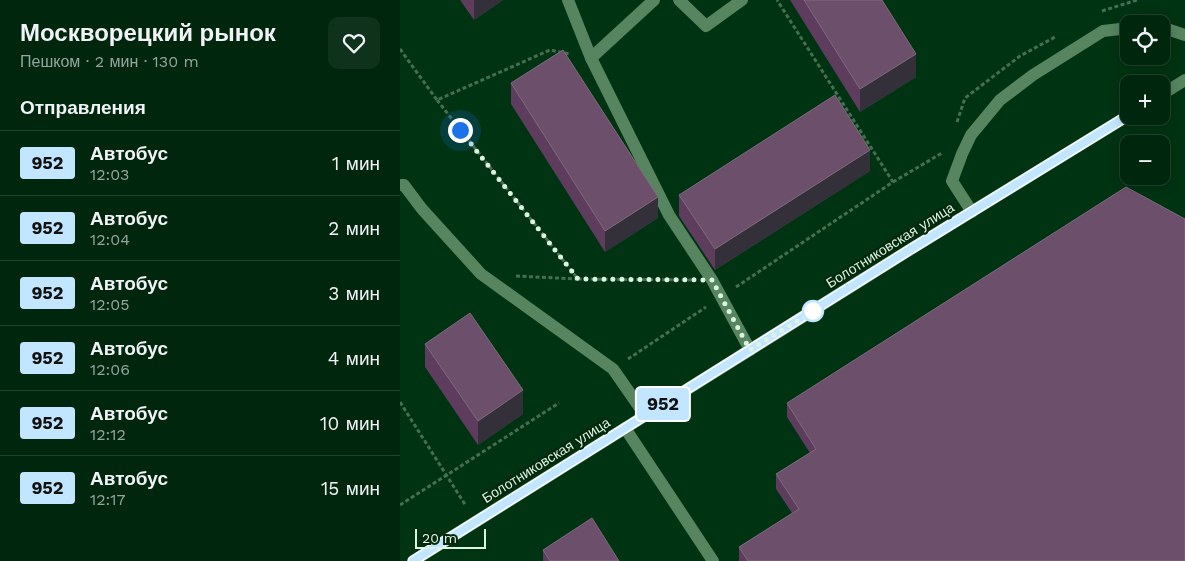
<!DOCTYPE html>
<html lang="ru">
<head>
<meta charset="utf-8">
<style>
  :root { --surface:#00260e; --page:#0e321c; --text:#f1f3f6; --muted:#95a59e; --line:#22432e }
  body { margin:0; font-family:"Work Sans",sans-serif; background:var(--page); color:var(--text); height:100vh; display:flex; flex-direction:column; font-size:19px; white-space:nowrap }
  * { box-sizing:border-box; margin:0 }
  p { font-size:16px; color:var(--muted) }
  .icon { flex:none; width:28px; height:28px; fill:none; stroke:currentColor; stroke-width:2; stroke-linecap:round; stroke-linejoin:round }
  .map { position:relative; flex:1; overflow:hidden }
  .drawer { display:flex; flex-direction:column; background:var(--surface); width:400px }
  .drawer>* { flex:none }
  .badge { padding:0 10px; border-radius:4px; font-size:18px; line-height:32px }
  .controls { position:absolute; left:720px; top:15px; display:grid; gap:10px }
  .controls a { display:grid; place-items:center; width:50px; height:50px; border-radius:10px; background:var(--surface); box-shadow:0 2px 12px #0003,0 0 0 1px var(--line); font-size:25px }
  .scale { position:absolute; left:15px; bottom:12px; width:71px; box-sizing:border-box; padding-left:5px; border:2px solid #dcf5e0; border-top:0; font-size:14px; line-height:18px; white-space:nowrap; color:#dcf5e0; -webkit-text-stroke:4px #03280e; paint-order:stroke }
  .you { position:absolute; width:25px; height:25px; margin:-12px; border:4px solid #fff; border-radius:50%; background:#1a73e8; box-shadow:0 0 0 8px #1a73e833 }
  .map>.badge { position:absolute; translate:-50% -50%; box-shadow:0 0 0 2px #fff }
  h2 { padding:0 20px; font-size:19px; line-height:45px }
  .round { display:grid; place-items:center; flex:none; width:52px; height:52px; border-radius:10px; background:var(--page) }
  .head { display:flex; align-items:center; justify-content:space-between; height:85px; padding:0 20px }
  h1 { font-size:24px; font-weight:800; line-height:38px }
  ul { padding:0; list-style:none }
  li { display:flex; align-items:center; gap:15px; height:65px; padding:0 20px; border-top:1px solid var(--line) }
  li div { flex:1 }
  li b { display:block; font-size:19px }
  li em { font-style:normal }
  li .badge { min-width:55px; font-weight:700; text-align:center }
  main { display:flex; flex:1; min-height:0 }
  .map>svg:first-child { display:block }
  .lines { fill:none; stroke-linecap:round; stroke-linejoin:round }
  .path { stroke:#446f52; stroke-width:3; stroke-dasharray:4 2.5; stroke-linecap:butt }
  .service { stroke:#56855f; stroke-width:12 }
  .tertiary { stroke:#56855f; stroke-width:12 }
  .wall { fill:#5e3c5d }
  .shaded-wall { fill:#333039 }
  .building { fill:#6c506b; stroke:#7e6a7d }
  .line-casing { stroke:#fff; stroke-width:11 }
  .line { stroke:#c2e6ff; stroke-width:8 }
  .walk { stroke:#dcf5e0; stroke-width:5; stroke-dasharray:0 9 }
  .stop-dot { fill:#fff; stroke:#c2e6ff; stroke-width:2.5 }
  .labels { text-anchor:middle; dominant-baseline:central; stroke-width:4.5; stroke-linejoin:round; paint-order:stroke }
  .street-label { font-size:14px; fill:#dcf5e0; stroke:#03280e }
</style>
</head>
<body>
<main>
<section class="drawer">
<div class="head"><div><h1>Москворецкий рынок</h1><p>Пешком · 2 мин · 130 m</p></div><a class="round"><svg class="icon" aria-label="heart" viewBox="0 0 24 24"><path d="M12 20l-8-8c-3-5 5-10 8-4 3-6 11-1 8 4z"/></svg></a></div>
<h2>Отправления</h2>
<ul>
<li><span class="badge" style="background:#c2e6ff;color:#111">952</span><div><b>Автобус</b><p>12:03</p></div><em>1 мин</em></li>
<li><span class="badge" style="background:#c2e6ff;color:#111">952</span><div><b>Автобус</b><p>12:04</p></div><em>2 мин</em></li>
<li><span class="badge" style="background:#c2e6ff;color:#111">952</span><div><b>Автобус</b><p>12:05</p></div><em>3 мин</em></li>
<li><span class="badge" style="background:#c2e6ff;color:#111">952</span><div><b>Автобус</b><p>12:06</p></div><em>4 мин</em></li>
<li><span class="badge" style="background:#c2e6ff;color:#111">952</span><div><b>Автобус</b><p>12:12</p></div><em>10 мин</em></li>
<li><span class="badge" style="background:#c2e6ff;color:#111">952</span><div><b>Автобус</b><p>12:17</p></div><em>15 мин</em></li>
</ul>
</section>
<div class="map">
<svg width="785" height="561" viewBox="0 0 785 561">
  <rect width="100%" height="100%" fill="#003312"/>
  <g class="lines">
    <!-- path -->
    <g class="path">
      <polyline points="702,11 737,0"/>
      <polyline points="0,49 37,100 150,50 170,54"/>
      <polyline points="37,100 178,279 291,280"/>
      <polyline points="557,122 565,98 620,56 655,37"/>
      <polyline points="493,182 542,153"/>
      <polyline points="116,276 177,279"/>
      <polyline points="336,287 493,182 377,0"/>
      <polyline points="228,359 306,307"/>
      <polyline points="0,402 66,506"/>
      <polyline points="0,505 159,403"/>
    </g>
    <!-- service -->
    <g class="service">
      <polyline points="168,0 191,58"/>
      <polyline points="254,0 191,58 269,215 312,280 350,350"/>
      <polyline points="279,0 306,26 342,0"/>
      <polyline points="761,27 785,35"/>
      <polyline points="0,185 4,185 22,209 81,274 213,369 245,415"/>
      <polyline points="572,212 552,181 562,154 571,135 600,100 633,75 703,31 729,28"/>
      <polyline points="225,428 313,561"/>
    </g>
    <!-- tertiary -->
    <g class="tertiary">
      <polyline points="761,95 785,80"/>
      <polyline points="13,561 511,249 729,115"/>
    </g>
  </g>
  <!-- wall -->
  <g class="wall">
    <polygon points="60,0 103,0 74,20"/>
    <polygon points="390,0 482,0 516,77 460,112"/>
    <polygon points="111,83 258,218 205,252 111,104"/>
    <polygon points="470,171 315,270 279,216 279,195"/>
    <polygon points="25,344 123,414 78,445 25,367"/>
    <polygon points="387,403 785,561 339,561 339,547 392,513 376,489 376,474 410,453 387,417"/>
    <polygon points="143,550 219,561 143,561"/>
  </g>
  <!-- shaded-wall -->
  <g class="shaded-wall">
    <polygon points="74,0 103,0 74,20"/>
    <polygon points="516,54 516,77 460,112 460,89"/>
    <polygon points="470,150 470,171 315,270 315,249"/>
    <polygon points="258,197 258,218 205,252 205,231"/>
    <polygon points="123,390 123,414 78,445 78,421"/>
  </g>
  <!-- building -->
  <g class="building">
    <polygon points="404,0 482,0 516,54 460,89"/>
    <polygon points="163,50 258,197 205,231 111,83"/>
    <polygon points="435,95 470,150 315,249 279,195"/>
    <polygon points="726,187 785,219 785,561 348,561 339,547 399,509 376,474 416,449 387,403"/>
    <polygon points="70,313 123,390 78,421 25,344"/>
    <polygon points="192,518 219,561 150,561 143,550"/>
  </g>
  <g class="lines">
    <!-- line casing -->
    <g class="line-casing">
      <polyline id="line" points="13,561 511,249 729,115"/>
    </g>
    <!-- line -->
    <use href="#line" class="line"/>
    <!-- walk -->
    <polyline class="walk" points="60,130 178,279 312,280 350,350 413,311"/>
  </g>
  <!-- markers -->
  <circle class="stop-dot" cx="413" cy="311" r="10"/>
  <g class="labels">
    <!-- street labels -->
    <g class="street-label">
      <text transform="translate(490 245) rotate(-32)">Болотниковская улица</text>
      <text transform="translate(146 460) rotate(-32)">Болотниковская улица</text>
    </g>
  </g>
</svg>
<div class="controls">
<a><svg class="icon" aria-label="locate" viewBox="0 0 24 24"><circle cx="12" cy="12" r="6"/><path d="M12 2v4M12 18v4M2 12h4M18 12h4"/></svg></a>
<a>+</a>
<a>−</a>
</div>
<div class="scale">20 m</div>
<div class="you" style="left:60px;top:130px"></div>
<b class="badge" style="left:263px;top:404px;background:#c2e6ff;color:#111">952</b>
</div>
</main>
</body>
</html>
